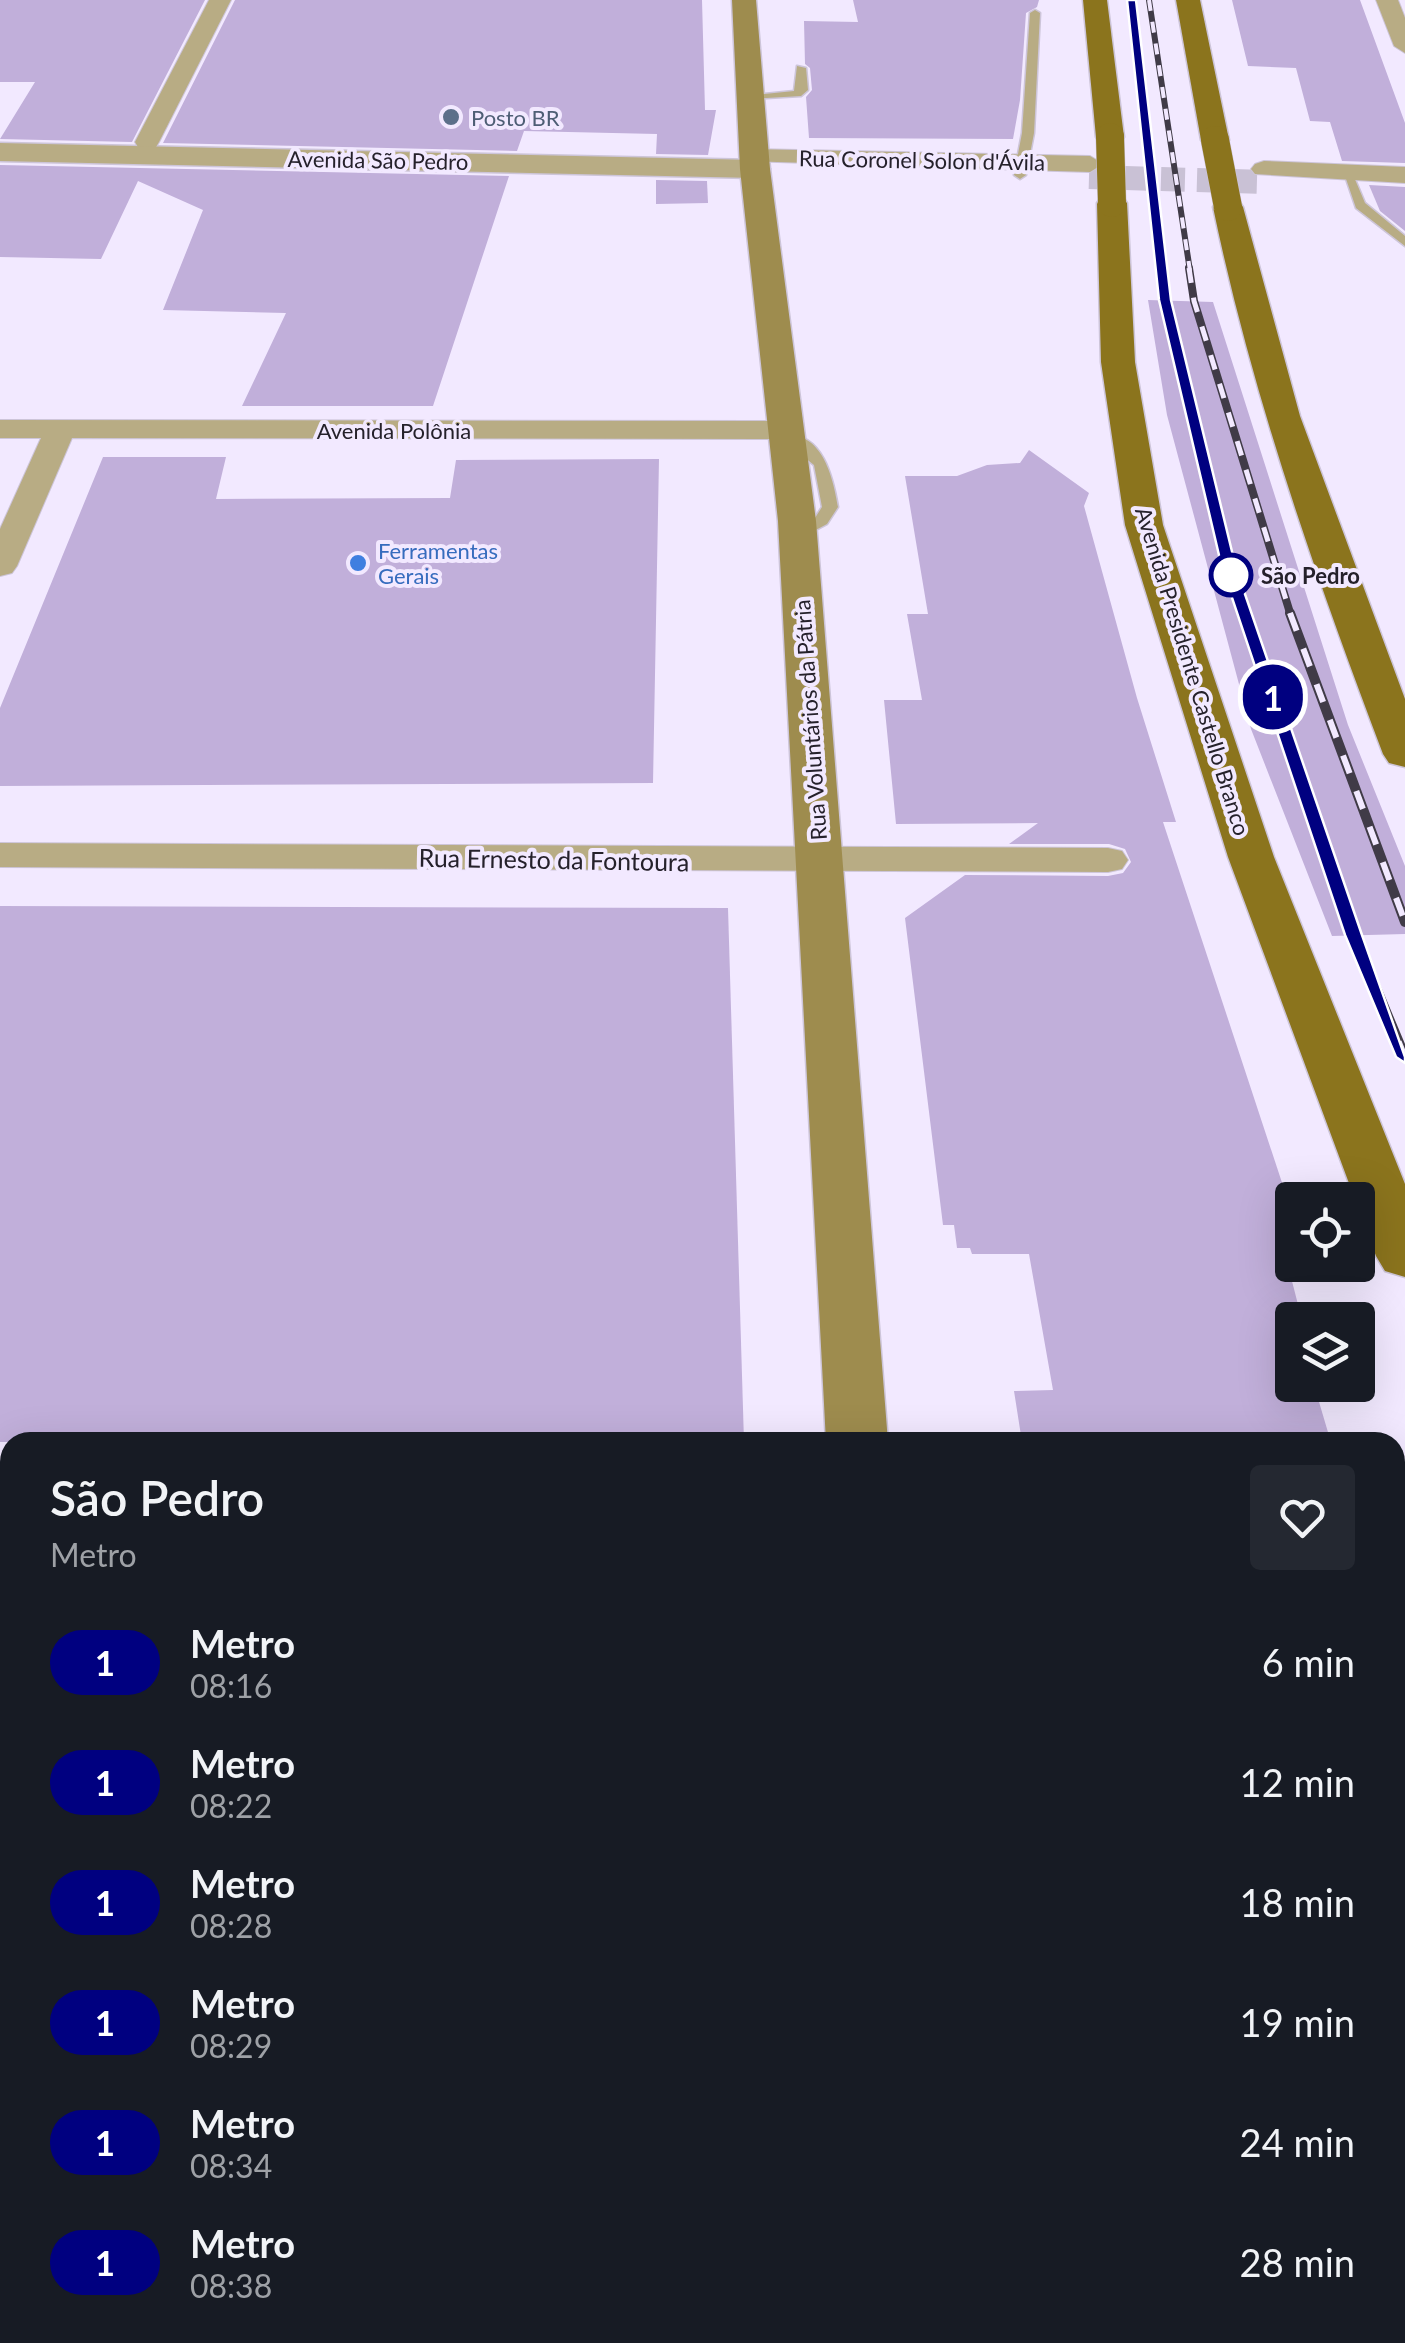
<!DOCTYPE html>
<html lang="en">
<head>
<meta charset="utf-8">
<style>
  :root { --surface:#171b24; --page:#242831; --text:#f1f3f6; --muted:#9ea1a6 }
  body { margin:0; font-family:Lato,sans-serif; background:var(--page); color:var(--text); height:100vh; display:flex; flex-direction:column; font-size:38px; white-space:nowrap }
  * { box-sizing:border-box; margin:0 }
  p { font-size:32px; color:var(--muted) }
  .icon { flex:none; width:55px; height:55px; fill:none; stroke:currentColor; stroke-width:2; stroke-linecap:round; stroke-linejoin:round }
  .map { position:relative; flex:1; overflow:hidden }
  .drawer { position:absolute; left:0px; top:1432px; width:1405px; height:912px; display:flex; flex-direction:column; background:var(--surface); border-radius:30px 30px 0 0; box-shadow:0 10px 40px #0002 }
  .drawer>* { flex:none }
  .badge { padding:0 20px; border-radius:32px; font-size:35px; line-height:65px }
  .fabs { position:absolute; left:1275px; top:1182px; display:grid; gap:20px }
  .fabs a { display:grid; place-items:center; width:100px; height:100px; border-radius:10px; background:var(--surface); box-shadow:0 10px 40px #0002; font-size:50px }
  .map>.badge { position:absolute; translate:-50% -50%; box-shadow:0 0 0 5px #fff }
  .round { display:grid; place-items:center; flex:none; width:105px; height:105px; border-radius:10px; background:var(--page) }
  .head { display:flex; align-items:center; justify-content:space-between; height:170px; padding:0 50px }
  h1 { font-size:48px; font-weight:600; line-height:75px }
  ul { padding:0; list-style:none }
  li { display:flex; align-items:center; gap:30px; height:120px; padding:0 50px }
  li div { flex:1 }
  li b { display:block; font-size:38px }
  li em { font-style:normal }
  li .badge { min-width:110px; font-weight:700; text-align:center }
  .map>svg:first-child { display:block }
  .building { fill:#c1afda }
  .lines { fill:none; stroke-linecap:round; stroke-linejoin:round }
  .minor-tunnel { stroke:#c9c1d5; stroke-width:24; stroke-dasharray:24 12; stroke-linecap:butt }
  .service-casing { stroke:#cdc5d9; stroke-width:3 }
  .minor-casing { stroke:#cdc5d9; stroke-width:2 }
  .tertiary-casing { stroke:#cdc5d9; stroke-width:3 }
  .secondary-casing { stroke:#cdc5d9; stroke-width:3 }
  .primary-casing { stroke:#cdc5d9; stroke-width:3 }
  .service { fill:#b8ac84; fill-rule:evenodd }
  .minor { fill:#b8ac84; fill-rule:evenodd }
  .tertiary { fill:#b8ac84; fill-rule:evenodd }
  .secondary { fill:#9e8c4e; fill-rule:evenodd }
  .primary { fill:#8b741d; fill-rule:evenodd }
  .rail-far2-casing { stroke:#403b47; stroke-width:6 }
  .rail-far1-casing { stroke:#403b47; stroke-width:8 }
  .rail-casing { stroke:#403b47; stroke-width:10 }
  .rail-far2 { stroke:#f2e9ff; stroke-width:4; stroke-dasharray:11; stroke-linecap:butt }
  .rail-far1 { stroke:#f2e9ff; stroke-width:5; stroke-dasharray:15; stroke-linecap:butt }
  .rail { stroke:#f2e9ff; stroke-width:6; stroke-dasharray:19; stroke-linecap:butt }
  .primary-bridge-casing { stroke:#cdc5d9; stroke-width:29; stroke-linecap:butt }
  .primary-bridge { stroke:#8b741d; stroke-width:28 }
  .line { fill:#000080; stroke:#fff; stroke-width:2.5 }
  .service-dot { fill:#5c6f8a; stroke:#f2e9ff; stroke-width:4 }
  .shop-dot { fill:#3f7fe0; stroke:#f2e9ff; stroke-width:4 }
  .stop-dot { fill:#fff; stroke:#000080; stroke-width:5 }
  .labels { text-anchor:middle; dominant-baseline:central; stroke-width:8; stroke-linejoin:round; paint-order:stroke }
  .far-service-label { font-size:22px; fill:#4e5e75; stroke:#f2e9ff; text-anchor:start }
  .far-street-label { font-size:22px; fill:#25212b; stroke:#f2e9ff }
  .far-shop-label { font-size:22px; fill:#366cbe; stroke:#f2e9ff; text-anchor:start }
  .far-stop-label { font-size:22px; font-weight:bold; fill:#25212b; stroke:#f2e9ff; text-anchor:start }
  .street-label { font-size:25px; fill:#25212b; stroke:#f2e9ff }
</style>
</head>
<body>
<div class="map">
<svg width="1405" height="2343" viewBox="0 0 1405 2343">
  <rect width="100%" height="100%" fill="#f2e9ff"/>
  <!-- building -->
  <g class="building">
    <polygon points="0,0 205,0 132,142 0,139 35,82 0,82"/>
    <polygon points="235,0 702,0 705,110 716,110 708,155 656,154 657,134 524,131 517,151 163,143"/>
    <polygon points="853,0 1039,0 1037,7 1026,13 1020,100 1013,139 809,138 806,97 812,90 810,68 805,64 804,21 858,22"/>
    <polygon points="1232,0 1360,0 1405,123 1405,163 1342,161 1330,122 1310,121 1296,68 1248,66"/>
    <polygon points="0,165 509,176 433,406 242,406 286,313 163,310 203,210 138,181 101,259 0,257"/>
    <polygon points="656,180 707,181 708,203 656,204"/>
    <polygon points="1369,185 1405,187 1405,231 1380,211"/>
    <polygon points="1148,300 1213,302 1348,725 1405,866 1405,934 1332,936 1251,729 1167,415"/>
    <polygon points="1029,450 1089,493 1084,506 1137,698 1176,822 1163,822 1292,1213 1292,1223 1277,1223 1302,1320 1292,1320 1292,1385 1314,1385 1330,1439 1022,1442 1014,1391 1053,1390 1029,1254 972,1254 970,1248 957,1248 954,1225 943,1225 905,918 965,875 1108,876 1123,873 1131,862 1125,849 1109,844 1009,844 1038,823 896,824 884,700 922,700 907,614 928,614 905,476 957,476 987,465 1020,463"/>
    <polygon points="103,457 226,457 216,499 450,498 456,460 659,459 653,783 0,786 0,708"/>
    <polygon points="0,906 728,908 744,1442 0,1442"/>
  </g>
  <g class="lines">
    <!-- minor-tunnel -->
    <polyline class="minor-tunnel" points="1089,177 1266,182"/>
    <!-- service casing -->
    <g class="service-casing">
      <g id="service">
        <polygon points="1035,10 1040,13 1034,133 1026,175 1020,179 1014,175 1022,133 1030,13"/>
        <polygon points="797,66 806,68 808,90 801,96 751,99 745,96 794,91"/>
        <polygon points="1343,170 1351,170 1365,203 1405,236 1405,246 1356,208"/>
        <path d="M784,435C823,432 833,478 838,507L827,524L797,540L789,535L791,532L815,518L822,507L814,465L784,441Z"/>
      </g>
    </g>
    <!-- minor casing -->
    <g class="minor-casing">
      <g id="minor">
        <polygon points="209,0 231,0 159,142 156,147 138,147 135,142"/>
        <polygon points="1376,0 1398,0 1405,18 1405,53 1394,46"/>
        <polygon points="754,149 1090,156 1103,164 1090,172 745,161 742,156"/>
        <polygon points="1264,161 1405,167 1405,183 1255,174 1251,169 1255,164"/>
        <polygon points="0,420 788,421 799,423 804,430 799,437 788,439 72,438 17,566 12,573 0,576 0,529 41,438 0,438"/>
        <polygon points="0,843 1108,848 1122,851 1128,860 1122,869 1108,872 0,867"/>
      </g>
    </g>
    <!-- tertiary casing -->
    <g class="tertiary-casing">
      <polygon id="tertiary" points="0,143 755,160 765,163 770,169 765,175 755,178 0,161"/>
    </g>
    <!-- secondary casing -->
    <g class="secondary-casing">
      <g id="secondary">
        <polygon points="732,0 756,0 770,169 816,521 888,1442 826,1442 778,521 740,169"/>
        <polygon points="875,2335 959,2335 960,2343 874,2343"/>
      </g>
    </g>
    <!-- primary casing -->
    <g class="primary-casing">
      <g id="primary">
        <polygon points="1083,0 1107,0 1124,137 1120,143 1100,143 1096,137"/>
        <polygon points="1176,0 1200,0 1229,140 1225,146 1205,146 1201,140"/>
        <polygon points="1112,194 1123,197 1127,203 1135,362 1163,525 1274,857 1405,1184 1405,1277 1385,1271 1376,1256 1228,857 1125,525 1101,362 1097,203 1101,197"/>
        <path d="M1228,198L1239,201L1243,207L1300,416L1405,699V767L1389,763L1383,754C1315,574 1252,395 1213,207L1217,201Z"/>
      </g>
    </g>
    <!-- service -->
    <use href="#service" class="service"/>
    <!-- minor -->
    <use href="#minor" class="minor"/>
    <!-- tertiary -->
    <use href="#tertiary" class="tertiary"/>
    <!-- secondary -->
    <use href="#secondary" class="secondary"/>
    <!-- primary -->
    <use href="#primary" class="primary"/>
    <!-- rail-far2 casing -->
    <g class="rail-far2-casing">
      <g id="rail-far2">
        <polyline points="1131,0 1162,271"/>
        <polyline points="1149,0 1190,271"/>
      </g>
    </g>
    <!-- rail-far1 casing -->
    <g class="rail-far1-casing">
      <g id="rail-far1">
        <polyline points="1161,268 1165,300 1229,568 1245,616"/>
        <polyline points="1189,268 1194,301 1291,616"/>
      </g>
    </g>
    <!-- rail casing -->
    <g class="rail-casing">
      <g id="rail">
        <polyline points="1244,613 1354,935 1405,1057"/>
        <polyline points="1290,613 1405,922"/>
      </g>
    </g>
    <!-- rail-far2 -->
    <use href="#rail-far2" class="rail-far2"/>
    <!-- rail-far1 -->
    <use href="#rail-far1" class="rail-far1"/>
    <!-- rail -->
    <use href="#rail" class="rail"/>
    <!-- primary-bridge casing -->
    <g class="primary-bridge-casing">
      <g id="primary-bridge">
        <polyline points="1110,137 1112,203"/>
        <polyline points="1215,140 1228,207"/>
      </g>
    </g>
    <!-- primary-bridge -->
    <use href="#primary-bridge" class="primary-bridge"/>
  </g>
  <!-- line -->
  <polygon class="line" points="1127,0 1136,0 1171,300 1236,568 1362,935 1405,1057 1405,1063 1396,1057 1345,935 1222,568 1159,300"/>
  <!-- markers -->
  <circle class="service-dot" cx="451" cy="117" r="10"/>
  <circle class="shop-dot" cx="358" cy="563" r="10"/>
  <circle class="stop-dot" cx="1231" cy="575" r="20"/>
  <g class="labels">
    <!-- far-service labels -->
    <g class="far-service-label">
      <text x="471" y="117">Posto BR</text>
    </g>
    <!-- far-street labels -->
    <g class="far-street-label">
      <text transform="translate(378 160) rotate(1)">Avenida São Pedro</text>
      <text transform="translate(922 160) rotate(1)">Rua Coronel Solon d'Ávila</text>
      <text x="394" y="430">Avenida Polônia</text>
      <text transform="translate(1193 671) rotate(73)">Avenida Presidente Castello Branco</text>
      <text transform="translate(810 720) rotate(-94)">Rua Voluntários da Pátria</text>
    </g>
    <!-- far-shop labels -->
    <g class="far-shop-label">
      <text x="378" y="550">Ferramentas<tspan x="378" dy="25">Gerais</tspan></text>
    </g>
    <!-- far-stop labels -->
    <g class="far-stop-label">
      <text x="1261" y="575">São Pedro</text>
    </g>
    <!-- street labels -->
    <g class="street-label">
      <text transform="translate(554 859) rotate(1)">Rua Ernesto da Fontoura</text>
    </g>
  </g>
</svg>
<div class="fabs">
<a><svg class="icon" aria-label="locate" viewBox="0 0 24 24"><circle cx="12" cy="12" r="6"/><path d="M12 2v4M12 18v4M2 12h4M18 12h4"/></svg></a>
<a><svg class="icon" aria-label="layers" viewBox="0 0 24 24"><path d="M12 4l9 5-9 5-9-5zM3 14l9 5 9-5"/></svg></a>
</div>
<b class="badge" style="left:1273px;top:697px;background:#000080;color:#fff">1</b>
<section class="drawer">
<div class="head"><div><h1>São Pedro</h1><p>Metro</p></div><a class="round"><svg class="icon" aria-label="heart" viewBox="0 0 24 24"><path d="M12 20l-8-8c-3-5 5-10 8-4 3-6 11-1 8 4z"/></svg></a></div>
<ul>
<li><span class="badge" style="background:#000080;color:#fff">1</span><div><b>Metro</b><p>08:16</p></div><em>6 min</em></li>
<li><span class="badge" style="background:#000080;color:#fff">1</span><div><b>Metro</b><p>08:22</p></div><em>12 min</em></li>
<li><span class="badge" style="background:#000080;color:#fff">1</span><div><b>Metro</b><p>08:28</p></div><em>18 min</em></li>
<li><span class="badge" style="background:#000080;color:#fff">1</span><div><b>Metro</b><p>08:29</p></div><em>19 min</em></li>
<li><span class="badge" style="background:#000080;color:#fff">1</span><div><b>Metro</b><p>08:34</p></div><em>24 min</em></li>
<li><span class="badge" style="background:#000080;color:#fff">1</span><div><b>Metro</b><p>08:38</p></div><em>28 min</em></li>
</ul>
</section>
</div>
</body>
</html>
